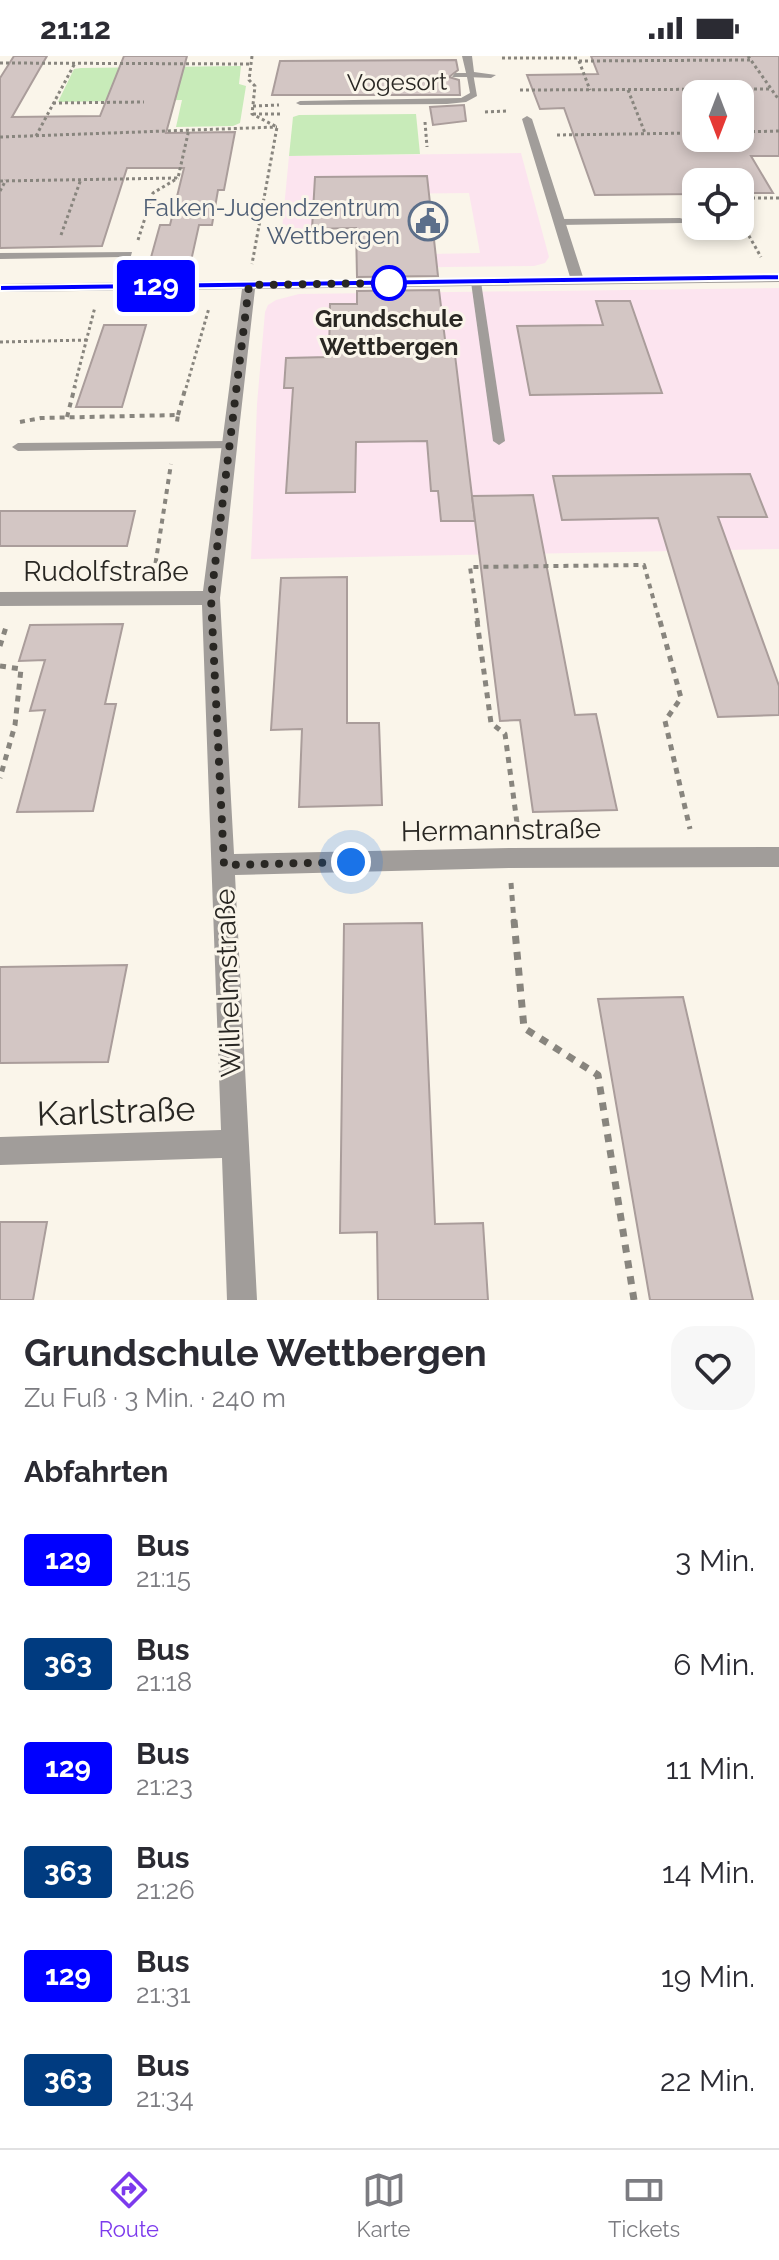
<!DOCTYPE html>
<html lang="de">
<head>
<meta charset="utf-8">
<style>
  :root { --surface:#fff; --page:#f7f7f7; --text:#2b2b33; --muted:#7c7c81; --line:#e1e1e2; --accent:#7c3aed }
  body { margin:0; font-family:Raleway,sans-serif; background:var(--page); color:var(--text); height:100vh; display:flex; flex-direction:column; font-size:30px; white-space:nowrap }
  * { box-sizing:border-box; margin:0 }
  p { font-size:26px; color:var(--muted) }
  .icon { flex:none; width:44px; height:44px; fill:none; stroke:currentColor; stroke-width:2; stroke-linecap:round; stroke-linejoin:round }
  .map { position:relative; height:1244px; overflow:hidden }
  .sheet { display:flex; flex-direction:column; background:var(--surface); flex:1 }
  .sheet>* { flex:none }
  .badge { padding:0 16px; border-radius:6px; font-size:28px; line-height:52px }
  .needle { width:52px; rotate:180deg }
  .fabs { position:absolute; left:682px; top:24px; display:grid; gap:16px }
  .fabs a { display:grid; place-items:center; width:72px; height:72px; border-radius:16px; background:var(--surface); box-shadow:0 4px 12px #0003; font-size:40px }
  .you { position:absolute; width:40px; height:40px; margin:-20px; border:6px solid #fff; border-radius:50%; background:#1a73e8; box-shadow:0 0 0 12px #1a73e833 }
  .map>.badge { position:absolute; translate:-50% -50%; box-shadow:0 0 0 4px #fff }
  h2 { padding:0 24px; font-size:30px; line-height:72px }
  .round { display:grid; place-items:center; flex:none; width:84px; height:84px; border-radius:24px; background:var(--page) }
  .summary { display:flex; align-items:center; justify-content:space-between; height:136px; padding:0 24px }
  h1 { font-size:38px; font-weight:700; line-height:60px }
  ul { padding:0; list-style:none }
  li { display:flex; align-items:center; gap:24px; height:104px; padding:0 24px }
  li div { flex:1 }
  li b { display:block; font-size:30px }
  li em { font-style:normal }
  li .badge { min-width:88px; font-weight:700; text-align:center }
  .status { display:flex; justify-content:space-between; align-items:center; height:56px; padding:0 40px; background:var(--surface); direction:ltr }
  .status svg { height:22px; fill:currentColor }
  .tabs { display:flex; justify-content:space-around; align-items:center; height:112px; border-top:2px solid var(--line); background:var(--surface); font-size:22px; color:var(--muted) }
  .tabs a { display:grid; justify-items:center; gap:4px }
  .tabs .active { color:var(--accent) }
  .map>svg:first-child { display:block }
  .education { fill:#fce4ef }
  .green { fill:#c8ebb9 }
  .building { fill:#d3c6c4; stroke:#aa9d9b; stroke-width:2; fill-rule:evenodd }
  .lines { fill:none; stroke-linecap:round; stroke-linejoin:round }
  .path-far3 { stroke:#88857e; stroke-width:3; stroke-dasharray:3 3; stroke-linecap:butt }
  .path-far2 { stroke:#88857e; stroke-width:4; stroke-dasharray:5 5; stroke-linecap:butt }
  .path-far1 { stroke:#88857e; stroke-width:5; stroke-dasharray:6 6; stroke-linecap:butt }
  .path { stroke:#88857e; stroke-width:7; stroke-dasharray:8 8; stroke-linecap:butt }
  .lane { fill:#a19d9a; fill-rule:evenodd }
  .street { fill:#a19d9a; fill-rule:evenodd }
  .line { fill:#00f; stroke:#fff; stroke-width:2 }
  .walk { stroke:#292723; stroke-width:8; stroke-dasharray:0 14.4 }
  .stop-dot { fill:#fff; stroke:#00f; stroke-width:4 }
  .labels { text-anchor:middle; dominant-baseline:central; stroke-width:6; stroke-linejoin:round; paint-order:stroke }
  .far-street-label { font-size:24px; fill:#292723; stroke:#faf5ea }
  .far-service-label { font-size:24px; fill:#4e5e75; stroke:#faf5ea; text-anchor:end }
  .far-stop-label { font-size:24px; font-weight:bold; fill:#292723; stroke:#faf5ea }
  .street-label { font-size:28px; fill:#292723; stroke:#faf5ea }
  .near-street-label { font-size:34px; fill:#292723; stroke:#faf5ea }
</style>
</head>
<body>
<div class="status"><b>21:12</b><svg viewBox="0 0 49 12"><path d="M0 12V9h3v3zM5 12V6h3v6zM10 12V3h3v9zM15 12V0h3v12zM26 1h20v11H26zM47 4h2v5h-2z"/></svg></div>
<div class="map">
<svg width="779" height="1244" viewBox="0 0 779 1244">
  <rect width="100%" height="100%" fill="#faf5ea"/>
  <!-- education -->
  <g class="education">
    <polygon points="521,97 549,201 545,207 534,210 365,212 430,198 480,197 469,137 379,138 381,172 282,173 289,100"/>
    <polygon points="779,232 779,493 251,503 257,348 265,256 268,249 276,244 299,238"/>
  </g>
  <!-- green -->
  <g class="green">
    <polygon points="241,10 239,28 246,30 240,67 233,70 176,71 182,44 58,46 74,13 81,12"/>
    <polygon points="416,58 420,98 289,100 293,61 299,59"/>
  </g>
  <!-- building -->
  <g class="building">
    <polygon points="14,0 47,0 12,61 100,60 124,0 187,0 166,77 235,76 224,134 218,134 212,169 199,169 191,205 150,205 160,169 170,169 184,112 127,112 102,190 0,192 0,22"/>
    <path d="M591,0H779V100H751L773,137H740V126H696V138L595,139L564,52L540,53L527,19L598,18ZM696,38H740V82H696Z"/>
    <polygon points="456,4 458,14 449,21 459,24 460,39 272,39 280,5"/>
    <polygon points="464,49 466,65 433,69 430,51"/>
    <polygon points="427,120 438,220 357,221 356,172 312,173 315,121"/>
    <polygon points="439,234 447,300 455,299 475,465 441,465 438,435 431,435 427,385 356,386 355,436 286,437 293,332 284,332 286,302 329,301 330,248 357,248 357,235"/>
    <polygon points="596,245 630,245 662,337 530,339 517,270 603,269"/>
    <polygon points="104,269 146,269 122,351 76,351"/>
    <polygon points="750,418 767,461 718,461 779,630 779,659 718,661 658,462 562,464 553,420"/>
    <polygon points="533,439 575,659 596,658 617,754 533,756 520,664 500,665 472,440"/>
    <polygon points="0,455 135,455 127,490 0,490"/>
    <polygon points="347,521 347,667 379,667 382,749 299,751 302,673 271,674 281,522"/>
    <polygon points="123,568 105,648 116,648 93,755 17,756 45,654 30,655 45,604 19,605 30,569"/>
    <polygon points="422,867 435,1168 483,1167 488,1244 378,1244 377,1176 340,1177 344,868"/>
    <polygon points="127,909 108,1006 0,1007 0,911"/>
    <polygon points="683,941 753,1244 650,1244 598,943"/>
    <polygon points="0,1166 47,1166 33,1244 0,1244"/>
  </g>
  <g class="lines">
    <!-- path-far3 -->
    <g class="path-far3">
      <polyline points="252,0 249,24 255,30 252,58 277,71 252,208"/>
      <polyline points="748,0 779,44"/>
      <polyline points="502,2 577,2"/>
      <polyline points="579,5 751,4"/>
      <polyline points="579,5 590,34"/>
      <polyline points="0,7 251,8"/>
      <polyline points="520,34 771,33"/>
      <polyline points="628,34 645,77"/>
      <polyline points="53,47 144,46"/>
      <polyline points="253,50 279,49"/>
      <polyline points="485,56 507,55"/>
      <polyline points="253,58 283,58"/>
      <polyline points="425,66 427,91"/>
      <polyline points="740,76 779,75"/>
      <polyline points="557,79 696,77"/>
      <polyline points="36,80 75,7"/>
      <polyline points="0,81 277,71"/>
      <polyline points="0,125 178,122 189,73"/>
      <polyline points="0,135 6,124"/>
      <polyline points="740,142 779,142"/>
      <polyline points="740,164 761,201"/>
      <polyline points="61,179 81,123"/>
      <polyline points="138,184 153,137 178,122"/>
      <polyline points="0,286 87,284"/>
      <polyline points="74,332 95,251"/>
      <polyline points="186,332 209,252"/>
    </g>
    <!-- path-far2 -->
    <g class="path-far2">
      <polyline points="178,359 186,330"/>
      <polyline points="67,361 75,330"/>
      <polyline points="20,366 41,362 178,359 177,366"/>
      <polyline points="154,517 171,408"/>
      <polyline points="478,567 470,511 644,509 660,567"/>
    </g>
    <!-- path-far1 -->
    <g class="path-far1">
      <polyline points="477,565 491,667 505,678 518,774"/>
      <polyline points="660,565 681,642 665,665 690,773"/>
      <polyline points="0,590 7,568"/>
      <polyline points="0,610 21,613 15,669 0,722"/>
      <polyline points="511,827 514,866"/>
    </g>
    <!-- path -->
    <polyline class="path" points="514,864 524,972 598,1019 634,1244"/>
    <!-- lane -->
    <g class="lane">
      <polygon points="455,17 473,17 477,40 466,46 447,48 300,49 296,47 300,45 461,42 470,37 467,21 452,21"/>
      <polygon points="680,162 683,163 683,167 559,169 554,166 559,163"/>
      <polygon points="132,196 123,230 118,233 113,230 122,201 0,203 0,197"/>
      <polygon points="476,223 481,226 505,385 499,389 493,385 471,226"/>
      <polygon points="228,385 234,389 233,392 18,395 12,391 18,387"/>
    </g>
    <!-- street -->
    <g class="street">
      <polygon points="462,0 472,0 474,16 496,19 491,22 467,21"/>
      <polygon points="527,60 532,63 583,221 779,218 779,226 255,233 220,542 234,798 509,792 779,791 779,811 509,812 235,819 257,1244 227,1244 222,1102 0,1109 0,1081 221,1074 202,549 0,550 0,536 203,535 242,233 0,236 0,228 570,221 522,63"/>
    </g>
  </g>
  <!-- line -->
  <polygon class="line" points="779,218 779,224 0,235 0,229"/>
  <g class="lines">
    <!-- walk -->
    <polyline class="walk" points="351,806 224,809 211,542 249,229 389,227"/>
  </g>
  <!-- icons -->
  <defs>
    <g id="civic-ring" transform="scale(2)"><circle r="9.5" fill="#faf5ea" stroke="#5c6f8a" stroke-width="1.5"/><path d="M-.6-6.5H3V-4.5H.6V-3L4-1V1h2V6H-6V1h2V-1L-.6-3ZM-1.2 2.5V6h2.4V2.5Z" fill="#5c6f8a"/></g>
  </defs>
  <g fill-rule="evenodd">
    <use href="#civic-ring" x="428" y="165"/>
  </g>
  <!-- markers -->
  <circle class="stop-dot" cx="389" cy="227" r="16"/>
  <g class="labels">
    <!-- far-street labels -->
    <g class="far-street-label">
      <text transform="translate(397 26) rotate(-1)">Vogesort</text>
    </g>
    <!-- far-service labels -->
    <g class="far-service-label">
      <text x="400" y="151">Falken-Jugendzentrum<tspan x="400" dy="28">Wettbergen</tspan></text>
    </g>
    <!-- far-stop labels -->
    <g class="far-stop-label">
      <text x="389" y="262">Grundschule<tspan x="389" dy="28">Wettbergen</tspan></text>
    </g>
    <!-- street labels -->
    <g class="street-label">
      <text x="106" y="515">Rudolfstraße</text>
      <text transform="translate(501 774) rotate(-1)">Hermannstraße</text>
      <text transform="translate(228 927) rotate(-92)">Wilhelmstraße</text>
    </g>
    <!-- near-street labels -->
    <g class="near-street-label">
      <text transform="translate(116 1055) rotate(-2)">Karlstraße</text>
    </g>
  </g>
</svg>
<div class="fabs">
<a><svg class="needle" viewBox="-14 -14 28 28"><path d="M0-13l5 13h-10z" fill="#e53935"/><path d="M0 13l5-13h-10z" fill="#7c7c81"/></svg></a>
<a><svg class="icon" aria-label="locate" viewBox="0 0 24 24"><circle cx="12" cy="12" r="6"/><path d="M12 2v4M12 18v4M2 12h4M18 12h4"/></svg></a>
</div>
<div class="you" style="left:351px;top:806px"></div>
<b class="badge" style="left:156px;top:230px;background:#00f;color:#fff">129</b>
</div>
<section class="sheet">
<div class="summary"><div><h1>Grundschule Wettbergen</h1><p>Zu Fuß · 3 Min. · 240 m</p></div><a class="round"><svg class="icon" aria-label="heart" viewBox="0 0 24 24"><path d="M12 20l-8-8c-3-5 5-10 8-4 3-6 11-1 8 4z"/></svg></a></div>
<h2>Abfahrten</h2>
<ul>
<li><span class="badge" style="background:#00f;color:#fff">129</span><div><b>Bus</b><p>21:15</p></div><em>3 Min.</em></li>
<li><span class="badge" style="background:#003b80;color:#fff">363</span><div><b>Bus</b><p>21:18</p></div><em>6 Min.</em></li>
<li><span class="badge" style="background:#00f;color:#fff">129</span><div><b>Bus</b><p>21:23</p></div><em>11 Min.</em></li>
<li><span class="badge" style="background:#003b80;color:#fff">363</span><div><b>Bus</b><p>21:26</p></div><em>14 Min.</em></li>
<li><span class="badge" style="background:#00f;color:#fff">129</span><div><b>Bus</b><p>21:31</p></div><em>19 Min.</em></li>
<li><span class="badge" style="background:#003b80;color:#fff">363</span><div><b>Bus</b><p>21:34</p></div><em>22 Min.</em></li>
</ul>
</section>
<nav class="tabs">
<a class="active"><svg class="icon" aria-label="directions" viewBox="0 0 24 24"><path d="M12 3l9 9-9 9-9-9zM9 14v-3h6M13 9l2 2-2 2"/></svg>Route</a>
<a><svg class="icon" aria-label="map" viewBox="0 0 24 24"><path d="M3 6l6-2 6 2 6-2v14l-6 2-6-2-6 2zM9 4v14M15 6v14"/></svg>Karte</a>
<a><svg class="icon" aria-label="tickets" viewBox="0 0 24 24"><path d="M3 7h18v10H3zM15 7v10"/></svg>Tickets</a>
</nav>
</body>
</html>
